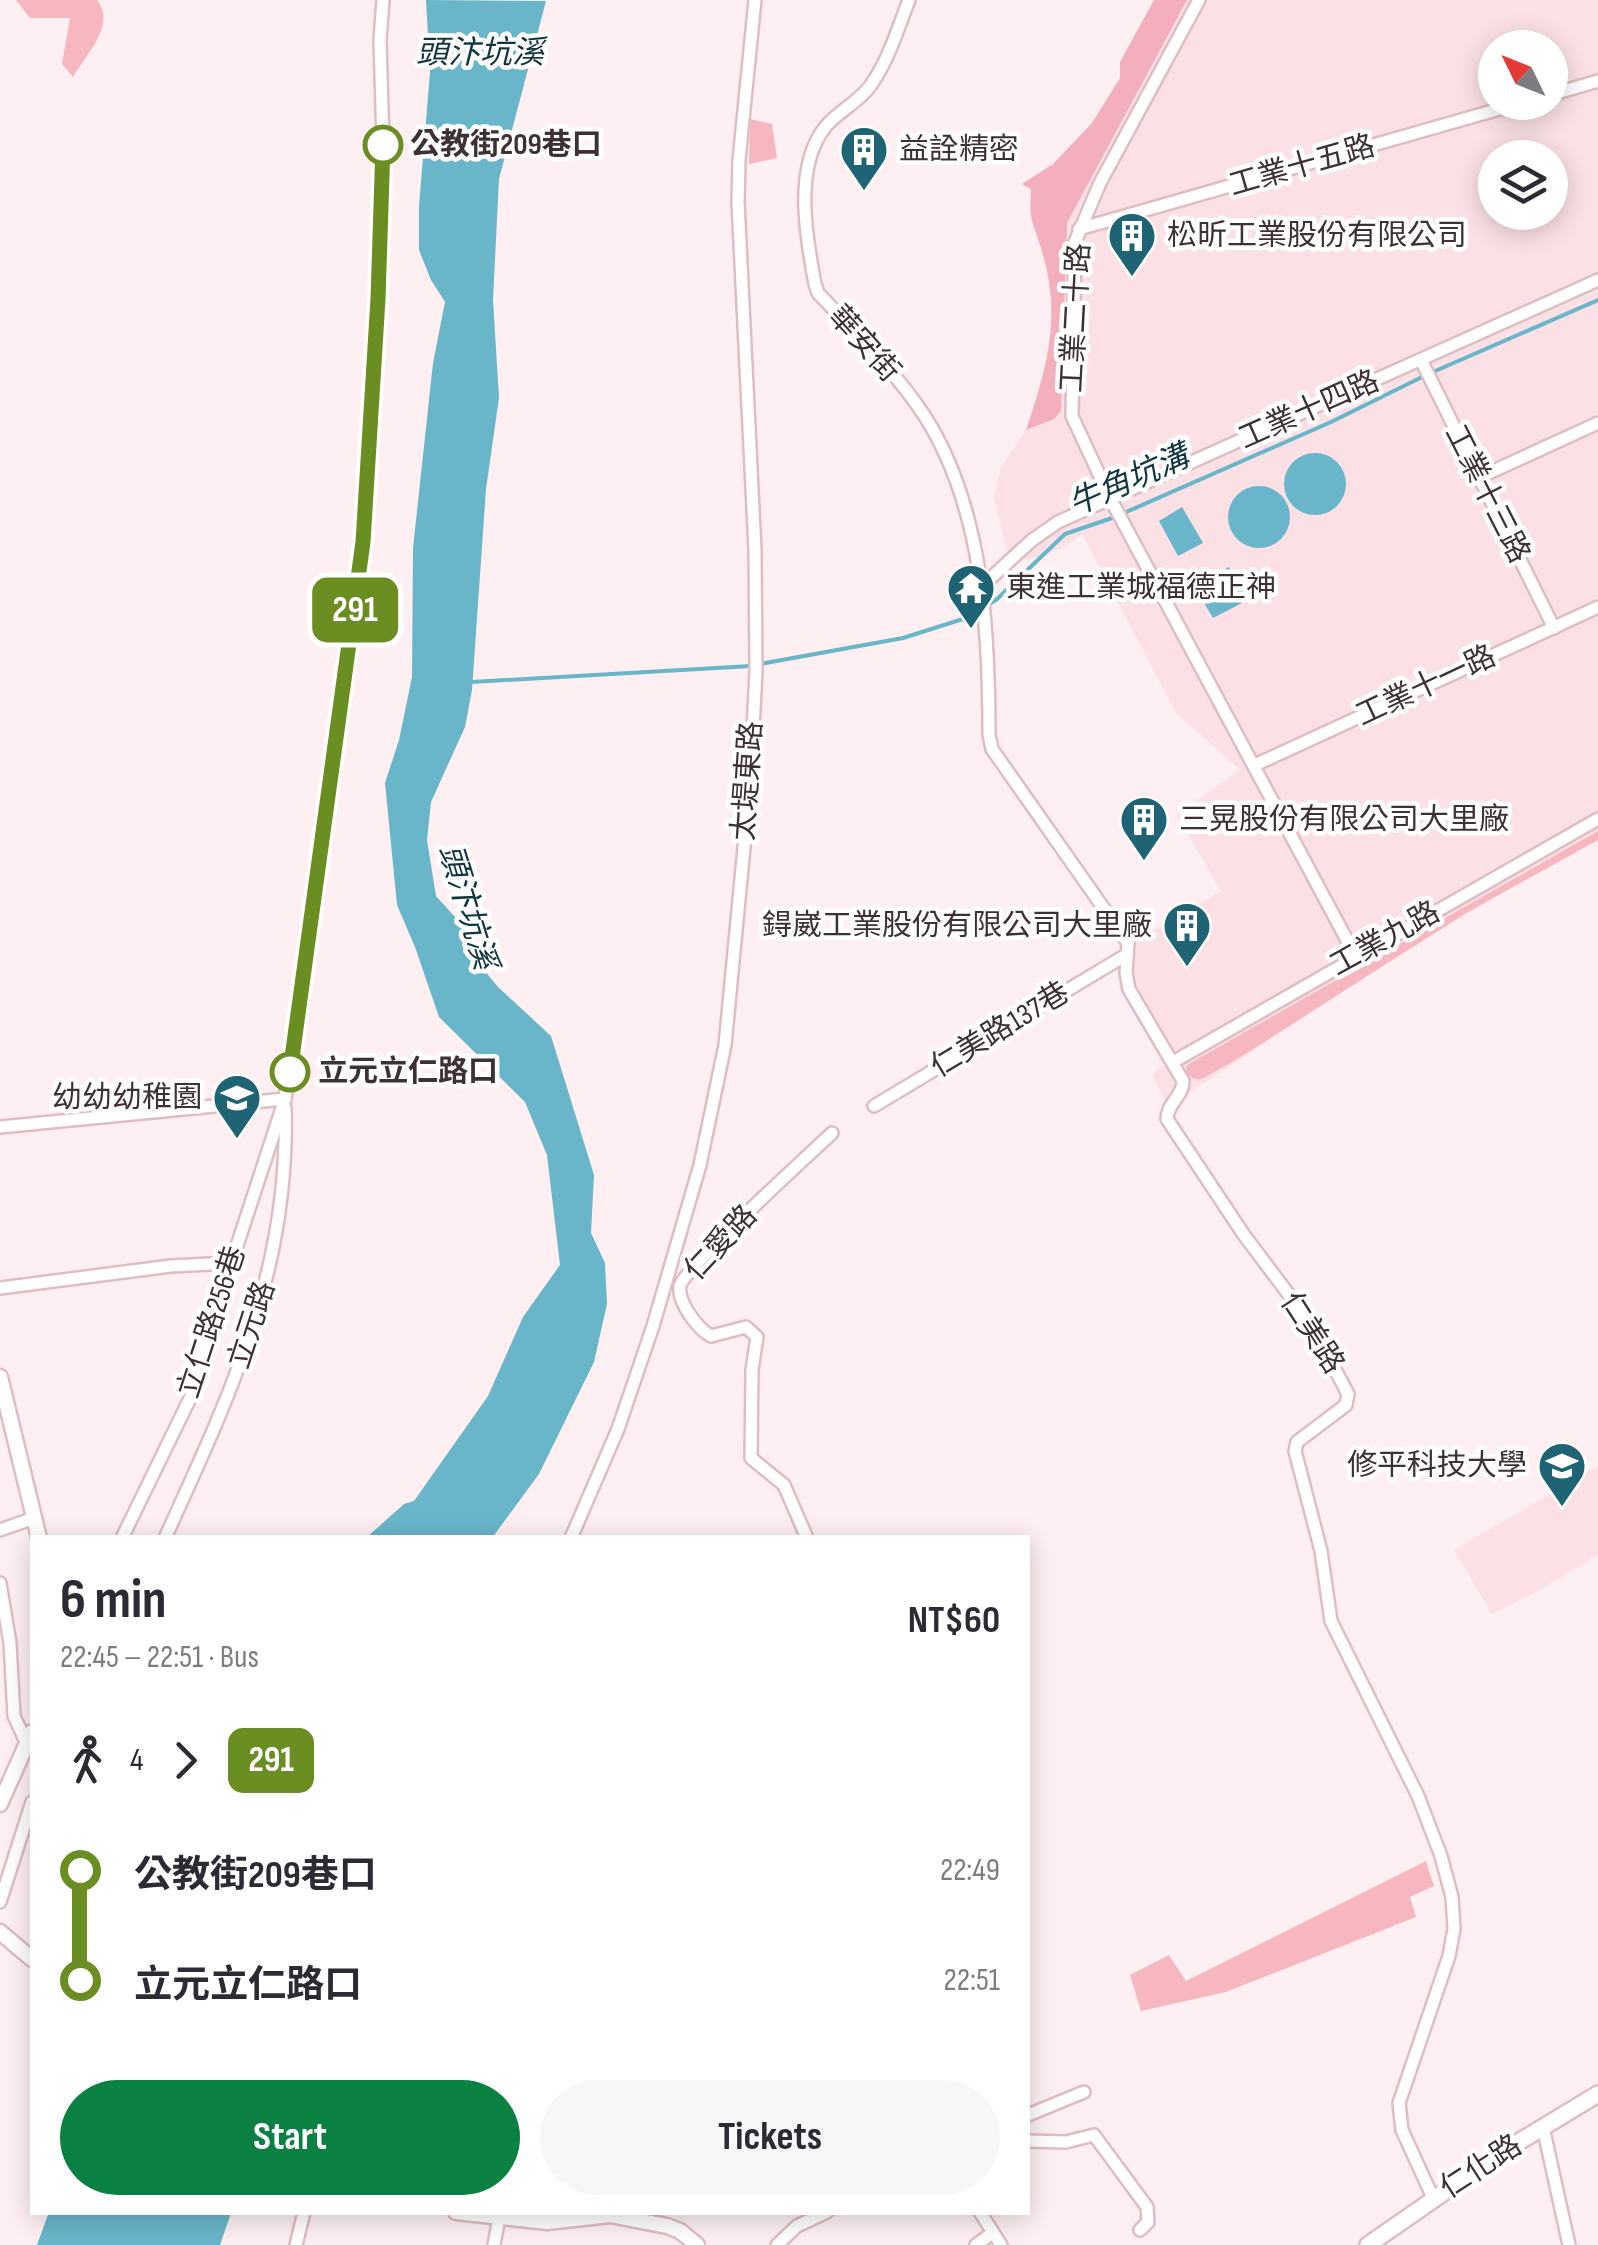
<!DOCTYPE html>
<html lang="en">
<head>
<meta charset="utf-8">
<style>
  :root { --surface:#fff; --page:#f7f7f7; --text:#2b2b33; --muted:#7c7c81; --accent:#0b8043 }
  body { margin:0; font-family:"Sofia Sans Condensed","Noto Sans TC",sans-serif; background:var(--page); color:var(--text); height:100vh; display:flex; flex-direction:column; font-size:38px; white-space:nowrap }
  * { box-sizing:border-box; margin:0 }
  p { font-size:32px; color:var(--muted) }
  .icon { flex:none; width:55px; height:55px; fill:none; stroke:currentColor; stroke-width:2; stroke-linecap:round; stroke-linejoin:round }
  .map { position:relative; flex:1; overflow:hidden }
  .sheet { position:absolute; left:30px; top:1535px; width:1000px; height:680px; display:flex; flex-direction:column; background:var(--surface); border-radius:0px; box-shadow:0 5px 25px #0003 }
  .sheet>* { flex:none }
  .badge { padding:0 20px; border-radius:15px; font-size:35px; line-height:65px }
  .needle { width:65px; rotate:313deg }
  .controls { position:absolute; left:1478px; top:30px; display:grid; gap:20px }
  .controls a { display:grid; place-items:center; width:90px; height:90px; border-radius:50%; background:var(--surface); box-shadow:0 5px 25px #0003; font-size:50px }
  .map>.badge { position:absolute; translate:-50% -50%; box-shadow:0 0 0 5px #fff }
  .legs { display:flex; align-items:center; gap:15px; height:110px; padding:0 30px; font-size:32px }
  .legs p { margin-inline-start:auto }
  .headline { display:flex; align-items:center; justify-content:space-between; height:170px; padding:0 30px }
  h1 { font-size:55px; font-weight:700; line-height:75px }
  .button { display:flex; gap:20px; margin-top:auto; padding:20px 30px }
  .button a { flex:1; height:115px; border-radius:60px; background:var(--accent); color:#fff; font-size:40px; font-weight:700; line-height:115px; text-align:center }
  .button a+a { background:var(--page); color:var(--text) }
  ul { padding:0 30px; list-style:none }
  li { display:flex; align-items:center; gap:35px; height:110px; font-size:38px }
  li i { display:grid; place-items:center; width:15px; height:100%; margin:0 12px; background:currentColor }
  li i::after { content:''; width:25px; height:25px; margin:-12px; border:8px solid; border-radius:50%; background:var(--surface) }
  li p { margin-inline-start:auto }
  li:first-child i { background:linear-gradient(#0000 50%,currentColor 0) }
  li:last-child i { background:linear-gradient(currentColor 50%,#0000 0) }
  .map>svg:first-child { display:block }
  .built { fill:#fbe1e5; fill-rule:evenodd }
  .green { fill:#f7b7c1 }
  .forest { fill:#f3afbb }
  .water { fill:#69b6ca }
  .lines { fill:none; stroke-linecap:round; stroke-linejoin:round }
  .stream { stroke:#69b6ca; stroke-width:4 }
  .minor-casing { stroke:#dfbec3; stroke-width:16 }
  .tertiary-casing { stroke:#dfbec3; stroke-width:19 }
  .secondary-casing { stroke:#dfbec3; stroke-width:20 }
  .minor { stroke:#fff; stroke-width:11 }
  .tertiary { stroke:#fff; stroke-width:14 }
  .secondary { stroke:#fff; stroke-width:15 }
  .line-1-casing { stroke:#fff; stroke-width:22 }
  .line-1 { stroke:#6b8e23; stroke-width:15 }
  .stop-1-dot { fill:#fff; stroke:#6b8e23; stroke-width:5 }
  .labels { text-anchor:middle; dominant-baseline:central; stroke-width:9; stroke-linejoin:round; paint-order:stroke }
  .stop-label { font-size:30px; font-weight:bold; fill:#3e3133; stroke:#fff; text-anchor:start }
  .poi-label { font-size:30px; fill:#3e3133; stroke:#fff; text-anchor:start }
  .street-label { font-size:30px; fill:#3e3133; stroke:#fff }
  .water-label { font-size:32px; font-style:italic; fill:#11363f; stroke:#fff }
</style>
</head>
<body>
<div class="map">
<svg width="1598" height="2245" viewBox="0 0 1598 2245">
  <rect width="100%" height="100%" fill="#fef0f2"/>
  <!-- built -->
  <g class="built">
    <path d="M1154,0H1598V839L1540,870L1377,969L1168,1107L1153,1077L1154,1072L1164,1065L1118,987L1122,981L1121,949L1221,891L1176,815L1240,770L1176,713L1082,534L1063,548L1028,560L1008,555L994,496L1001,467L1026,430L1046,374L1052,340L1051,298L1047,269L1031,219V189L1022,184L1053,164L1092,123L1120,78V62ZM1495,48H1550V102H1495ZM1495,158H1550V212H1495Z"/>
    <polygon points="1598,1466 1598,1555 1540,1590 1492,1614 1454,1550"/>
  </g>
  <!-- green -->
  <g class="green">
    <path d="M16,0H97C117,23 86,55 73,77L62,64L70,18H30Z"/>
    <polygon points="750,119 772,124 777,158 749,164"/>
    <polygon points="1598,831 1598,840 1466,913 1239,1058 1202,1079 1194,1079 1186,1073 1187,1065"/>
    <polygon points="1426,1861 1434,1886 1410,1897 1416,1917 1226,1992 1141,2011 1130,1975 1169,1955 1186,1981"/>
  </g>
  <!-- forest -->
  <path class="forest" d="M1154,0H1187L1067,223L1061,411L1054,419L1026,430C1044,377 1059,328 1047,271C1044,254 1037,237 1032,220C1029,211 1031,199 1031,189L1022,184L1053,164L1092,123L1120,78V62Z"/>
  <!-- water -->
  <g class="water">
    <polygon points="426,0 546,1 499,179 493,300 499,398 486,489 472,690 465,727 431,802 427,840 436,896 464,927 484,970 498,987 551,1036 594,1175 591,1233 605,1263 607,1304 594,1362 539,1474 492,1538 367,1537 404,1504 414,1501 488,1396 523,1317 560,1265 547,1155 525,1102 439,1017 415,947 397,905 385,783 399,740 412,677 413,548 433,363 445,302 431,280 419,250 419,206 430,72"/>
    <circle cx="1315" cy="484" r="31"/>
    <circle cx="1259" cy="517" r="31"/>
    <polygon points="1182,507 1203,543 1178,556 1159,521"/>
    <polygon points="1229,567 1245,595 1239,598 1242,603 1213,618 1194,586"/>
    <polygon points="49,2212 231,2212 231,2213 220,2245 37,2245"/>
  </g>
  <g class="lines">
    <!-- stream -->
    <g class="stream">
      <polyline points="1433,372 1598,300"/>
      <polyline points="1124,513 1331,422 1424,376"/>
      <polyline points="760,664 903,638 966,618 996,600 1065,534 1115,517"/>
      <polyline points="471,682 751,666"/>
    </g>
    <!-- minor casing -->
    <g class="minor-casing">
      <g id="minor">
        <path d="M909,0C898,28 889,59 871,85C859,102 840,110 826,126C793,166 806,237 815,284L818,293C854,331 894,370 924,415C983,507 989,628 989,735L992,749L1128,943L1126,973L1129,989L1183,1081C1183,1097 1167,1103 1167,1119L1244,1235L1311,1324L1348,1394L1346,1405L1297,1442L1295,1451L1321,1551L1331,1621L1418,1796L1441,1856L1452,1897L1454,1929L1449,1956L1399,2103L1402,2130L1433,2198"/>
        <polyline points="1199,0 1100,183 1075,242 1072,416 1110,498 1355,955"/>
        <polyline points="1550,95 1598,81"/>
        <polyline points="1079,229 1524,102"/>
        <polyline points="1421,360 1554,628"/>
        <polyline points="1480,477 1598,423"/>
        <polyline points="981,587 1031,541 1058,522 1598,280"/>
        <polyline points="1255,765 1598,607"/>
        <polyline points="1173,1062 1598,819"/>
        <polyline points="874,1106 1126,955"/>
        <polyline points="0,1127 285,1099"/>
        <polyline points="0,1288 171,1266 231,1263"/>
        <polyline points="0,1530 34,1518"/>
        <polyline points="122,1538 197,1384 204,1337 214,1316 285,1099 356,604 371,419 384,180 380,40 383,0"/>
        <path d="M165,1538C230,1395 290,1270 285,1108"/>
        <polyline points="571,1538 618,1429 653,1326 700,1165 725,1045 750,785 756,672 755,550 738,202 739,160 755,0"/>
        <path d="M807,1538L784,1485L751,1458L752,1370L757,1337L746,1327L711,1336C698,1329 677,1302 680,1286C685,1267 809,1155 832,1133"/>
        <polyline points="0,1583 10,1643 14,1716 27,1744"/>
        <polyline points="0,1902 32,1802"/>
        <polyline points="1028,2115 1084,2092"/>
        <polyline points="1543,2127 1569,2245"/>
        <polyline points="1028,2141 1066,2142 1094,2135 1147,2207 1148,2222 1140,2230"/>
        <polyline points="980,2212 1001,2245"/>
        <polyline points="296,2245 304,2212"/>
        <polyline points="494,2245 500,2212"/>
        <polyline points="777,2245 797,2226 827,2212"/>
        <polyline points="976,2245 991,2234"/>
      </g>
    </g>
    <!-- tertiary casing -->
    <g class="tertiary-casing">
      <g id="tertiary">
        <polyline points="0,1377 39,1538"/>
        <polyline points="0,1804 32,1732"/>
        <polyline points="0,1932 32,1959"/>
        <polyline points="456,2212 547,2222 610,2215 667,2226 680,2231 697,2245"/>
      </g>
    </g>
    <!-- secondary casing -->
    <g class="secondary-casing">
      <polyline id="secondary" points="1368,2245 1502,2152 1598,2094"/>
    </g>
    <!-- minor -->
    <use href="#minor" class="minor"/>
    <!-- tertiary -->
    <use href="#tertiary" class="tertiary"/>
    <!-- secondary -->
    <use href="#secondary" class="secondary"/>
  </g>
  <g class="lines">
    <!-- line-1 casing -->
    <g class="line-1-casing">
      <polyline id="line-1" points="290,1072 363,542 378,299 383,145"/>
    </g>
    <!-- line-1 -->
    <use href="#line-1" class="line-1"/>
  </g>
  <!-- icons -->
  <defs>
    <g id="building-pin" transform="scale(2.5)"><path d="M0 17L-7.5 6A9.5 9.5 0 1 1 7.5 6Z" fill="#1e6474" stroke="#fff"/><path d="M-4-6H4V6H1V3H-1V6H-4ZM-2.5-4.3h1.7v1.8h-1.7ZM.8-4.3h1.7v1.8H.8ZM-2.5-1h1.7V.8h-1.7ZM.8-1h1.7V.8H.8Z" fill="#fff"/></g>
    <g id="temple-pin" transform="scale(2.5)"><path d="M0 17L-7.5 6A9.5 9.5 0 1 1 7.5 6Z" fill="#1e6474" stroke="#fff"/><path d="M0-6L5-2H3V0L6.5 2.5H4V6H1.5V3h-3V6H-4V2.5H-6.5L-3 0V-2H-5Z" fill="#fff"/></g>
    <g id="school-pin" transform="scale(2.5)"><path d="M0 17L-7.5 6A9.5 9.5 0 1 1 7.5 6Z" fill="#1e6474" stroke="#fff"/><path d="M0-5L7-2L0 1L-7-2ZM-4 1L0 2.5L4 1V4Q0 6-4 4Z" fill="#fff"/></g>
    <g id="university-pin" transform="scale(2.5)"><path d="M0 17L-7.5 6A9.5 9.5 0 1 1 7.5 6Z" fill="#1e6474" stroke="#fff"/><path d="M0-5L7-2L0 1L-7-2ZM-4 1L0 2.5L4 1V4Q0 6-4 4Z" fill="#fff"/></g>
  </defs>
  <g fill-rule="evenodd">
    <use href="#building-pin" x="864" y="150"/>
    <use href="#building-pin" x="1132" y="236"/>
    <use href="#temple-pin" x="971" y="588"/>
    <use href="#building-pin" x="1144" y="820"/>
    <use href="#building-pin" x="1187" y="926"/>
    <use href="#school-pin" x="237" y="1098"/>
    <use href="#university-pin" x="1562" y="1466"/>
  </g>
  <!-- markers -->
  <g class="stop-1-dot">
    <circle cx="383" cy="145" r="18"/>
    <circle cx="290" cy="1072" r="18"/>
  </g>
  <g class="labels">
    <!-- stop labels -->
    <g class="stop-label">
      <text x="410" y="145">公教街209巷口</text>
      <text x="318" y="1072">立元立仁路口</text>
    </g>
    <!-- poi labels -->
    <g class="poi-label">
      <text x="899" y="150">益詮精密</text>
      <text x="1167" y="236">松昕工業股份有限公司</text>
      <text x="1006" y="588">東進工業城福德正神</text>
      <text x="1179" y="820">三晃股份有限公司大里廠</text>
      <text x="1152" y="926" text-anchor="end">鍀崴工業股份有限公司大里廠</text>
      <text x="202" y="1098" text-anchor="end">幼幼幼稚園</text>
      <text x="1527" y="1466" text-anchor="end">修平科技大學</text>
    </g>
    <!-- street labels -->
    <g class="street-label">
      <text transform="translate(1302 166) rotate(-16)">工業十五路</text>
      <text transform="translate(1076 318) rotate(-87)">工業二十路</text>
      <text transform="translate(864 344) rotate(48)">華安街</text>
      <text transform="translate(1309 410) rotate(-24)">工業十四路</text>
      <text transform="translate(1487 494) rotate(63)">工業十三路</text>
      <text transform="translate(1426 686) rotate(-25)">工業十一路</text>
      <text transform="translate(748 781) rotate(-86)">太堤東路</text>
      <text transform="translate(1385 939) rotate(-29)">工業九路</text>
      <text transform="translate(1000 1030) rotate(-31)">仁美路137巷</text>
      <text transform="translate(721 1243) rotate(-47)">仁愛路</text>
      <text transform="translate(212 1322) rotate(-72)">立仁路256巷</text>
      <text transform="translate(252 1325) rotate(-72)">立元路</text>
      <text transform="translate(1312 1333) rotate(57)">仁美路</text>
      <text transform="translate(1481 2167) rotate(-33)">仁化路</text>
    </g>
    <!-- water labels -->
    <g class="water-label">
      <text x="480" y="53">頭汴坑溪</text>
      <text transform="translate(1129 481) rotate(-24)">牛角坑溝</text>
      <text transform="translate(467 907) rotate(73)">頭汴坑溪</text>
    </g>
  </g>
</svg>
<div class="controls">
<a><svg class="needle" viewBox="-14 -14 28 28"><path d="M0-13l5 13h-10z" fill="#e53935"/><path d="M0 13l5-13h-10z" fill="#7c7c81"/></svg></a>
<a><svg class="icon" aria-label="layers" viewBox="0 0 24 24"><path d="M12 4l9 5-9 5-9-5zM3 14l9 5 9-5"/></svg></a>
</div>
<b class="badge" style="left:355px;top:610px;background:#6b8e23;color:#fff">291</b>
<section class="sheet">
<div class="headline"><div><h1>6 min</h1><p>22:45 – 22:51 · Bus</p></div><b>NT$60</b></div>
<div class="legs"><svg class="icon" aria-label="walk" viewBox="0 0 24 24"><circle cx="13" cy="4" r="2"/><path d="M13 8l-2 6 4 7M11 14l-3 7M7 12l3-4h3l4 4"/></svg>4<svg class="icon" aria-label="forward" viewBox="0 0 24 24"><path d="M9 5l7 7-7 7"/></svg><b class="badge" style="background:#6b8e23;color:#fff">291</b></div>
<ul>
<li><i style="color:#6b8e23"></i><b>公教街209巷口</b><p>22:49</p></li>
<li><i style="color:#6b8e23"></i><b>立元立仁路口</b><p>22:51</p></li>
</ul>
<div class="button"><a>Start</a><a>Tickets</a></div>
</section>
</div>
</body>
</html>
